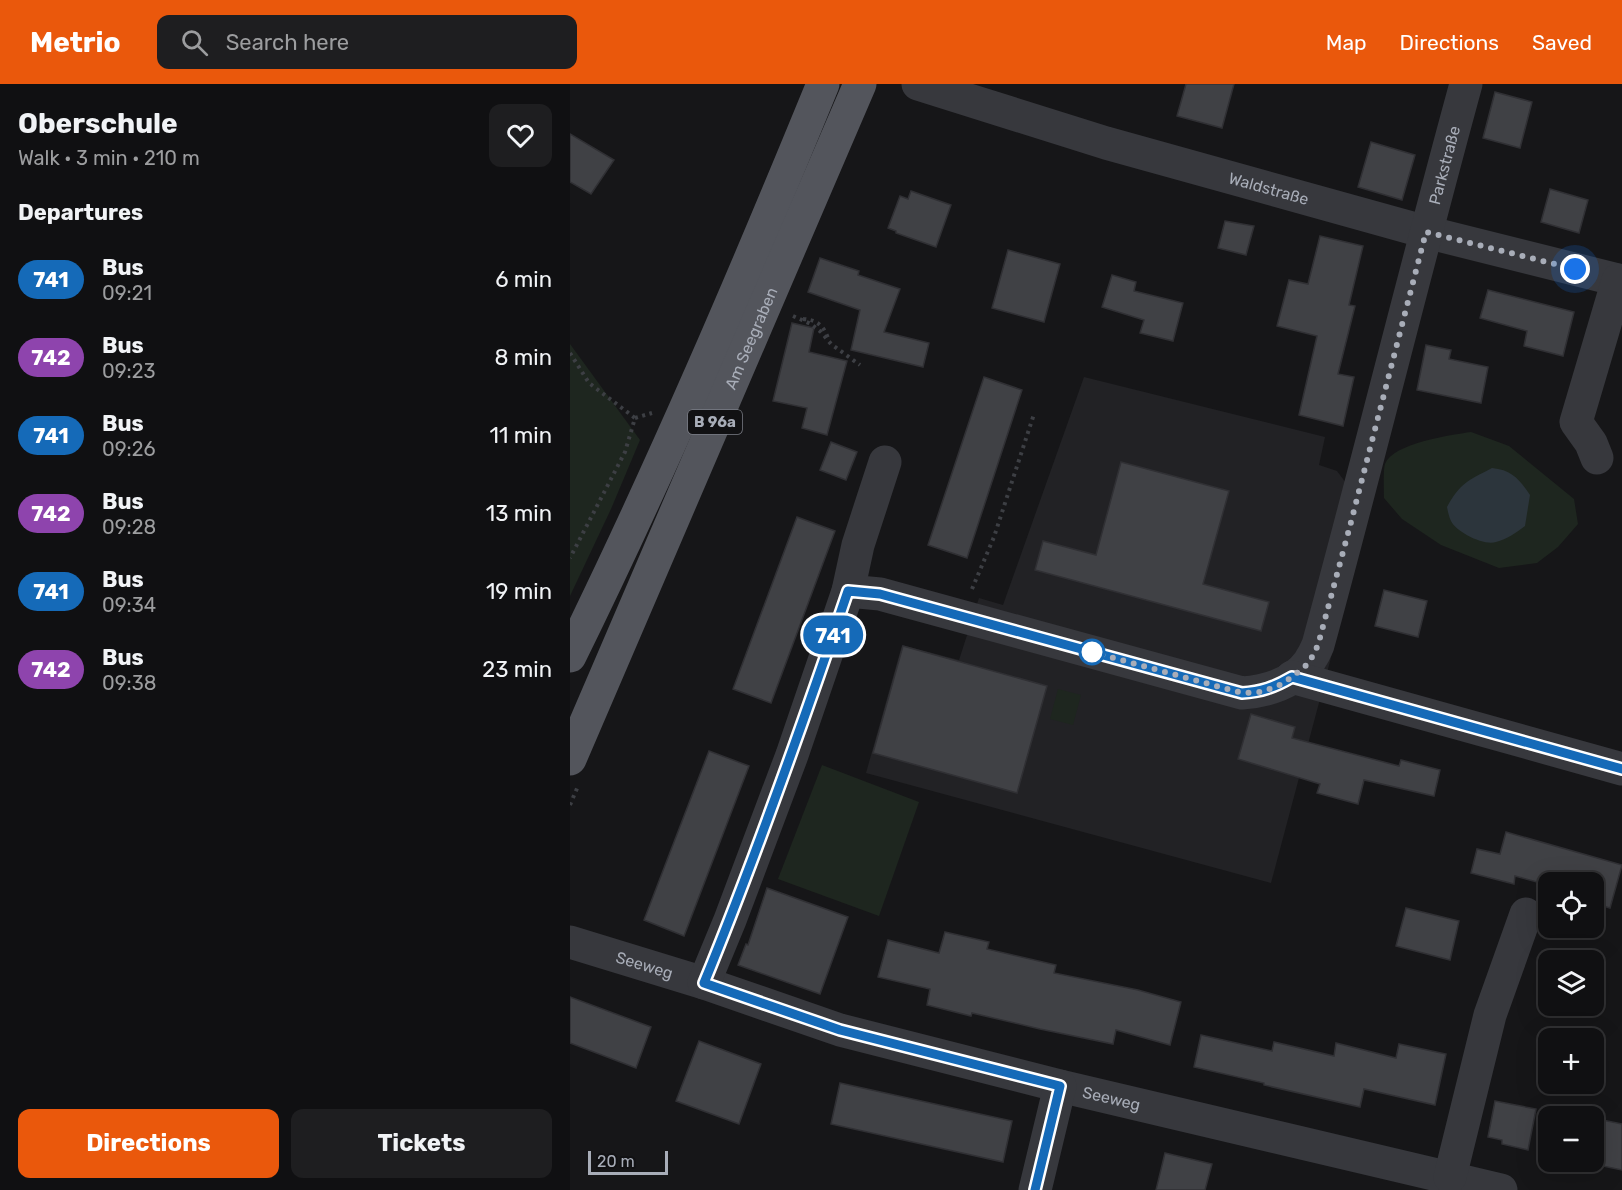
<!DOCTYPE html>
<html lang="en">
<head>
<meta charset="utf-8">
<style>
  :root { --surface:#101012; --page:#1e1e20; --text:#f1f3f6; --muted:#9c9d9f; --line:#303032; --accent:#ea580c }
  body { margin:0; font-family:Rubik,sans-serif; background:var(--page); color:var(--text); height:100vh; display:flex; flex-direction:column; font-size:22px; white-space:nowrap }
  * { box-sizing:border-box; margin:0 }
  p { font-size:20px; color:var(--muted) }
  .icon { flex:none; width:33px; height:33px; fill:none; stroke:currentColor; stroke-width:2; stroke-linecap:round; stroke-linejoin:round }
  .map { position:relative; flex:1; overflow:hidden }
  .sheet { display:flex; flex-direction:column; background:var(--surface); width:570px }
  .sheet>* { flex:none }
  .badge { padding:0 12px; border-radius:20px; font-size:21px; line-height:39px }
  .tools { position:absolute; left:968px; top:788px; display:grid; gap:12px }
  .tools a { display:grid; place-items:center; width:66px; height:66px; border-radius:12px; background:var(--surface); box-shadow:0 6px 24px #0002,0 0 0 2px var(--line); font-size:30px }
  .scale { position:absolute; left:18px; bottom:15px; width:80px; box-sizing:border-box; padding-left:6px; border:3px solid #a8adb8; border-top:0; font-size:16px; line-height:21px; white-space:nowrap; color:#a8adb8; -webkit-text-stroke:4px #111113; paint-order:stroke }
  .you { position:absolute; width:30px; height:30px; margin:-15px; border:4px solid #fff; border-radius:50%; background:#1a73e8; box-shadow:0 0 0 9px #1a73e833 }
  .map>.badge { position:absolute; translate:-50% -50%; box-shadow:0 0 0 3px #fff }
  h2 { padding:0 18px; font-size:22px; line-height:54px }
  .round { display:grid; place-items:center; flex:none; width:63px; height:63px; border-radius:12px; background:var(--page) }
  .headline { display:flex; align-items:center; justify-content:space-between; height:102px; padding:0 18px }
  h1 { font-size:28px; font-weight:700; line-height:45px }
  .action { display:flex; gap:12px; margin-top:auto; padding:12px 18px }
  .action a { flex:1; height:69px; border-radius:12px; background:var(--accent); color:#fff; font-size:24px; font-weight:700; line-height:69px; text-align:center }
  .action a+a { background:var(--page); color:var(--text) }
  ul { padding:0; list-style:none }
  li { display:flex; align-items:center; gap:18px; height:78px; padding:0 18px }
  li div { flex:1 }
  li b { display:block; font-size:22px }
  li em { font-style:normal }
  li .badge { min-width:66px; font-weight:700; text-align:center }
  header { display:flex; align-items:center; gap:36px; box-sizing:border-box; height:84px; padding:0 30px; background:var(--accent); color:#fff }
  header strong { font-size:28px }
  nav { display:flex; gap:33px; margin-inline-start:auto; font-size:21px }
  .search { width:420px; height:54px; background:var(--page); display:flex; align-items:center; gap:15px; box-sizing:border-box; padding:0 21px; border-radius:12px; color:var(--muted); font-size:22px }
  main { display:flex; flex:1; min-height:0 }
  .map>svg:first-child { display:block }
  .built { fill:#222225 }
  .green { fill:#1e261f }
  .water { fill:#2c353c }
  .building { fill:#404145; stroke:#303034; stroke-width:1.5 }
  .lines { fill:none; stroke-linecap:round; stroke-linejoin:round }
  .path { stroke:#3d3f44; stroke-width:4; stroke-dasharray:3 4.5; stroke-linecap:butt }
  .minor { stroke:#37383d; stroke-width:33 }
  .major { stroke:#53555c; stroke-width:33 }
  .line-casing { stroke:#fff; stroke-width:14 }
  .line { stroke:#156ab8; stroke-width:9 }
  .walk { stroke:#a8adb8; stroke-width:6; stroke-dasharray:0 10.8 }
  .stop-dot { fill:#fff; stroke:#156ab8; stroke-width:3 }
  .labels { text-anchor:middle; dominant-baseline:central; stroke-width:5; stroke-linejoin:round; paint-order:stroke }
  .shield { fill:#111113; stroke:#7b7e86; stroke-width:1.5 }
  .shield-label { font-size:15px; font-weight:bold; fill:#a8adb8 }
  .street-label { font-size:16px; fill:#a8adb8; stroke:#111113 }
</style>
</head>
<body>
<header>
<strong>Metrio</strong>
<div class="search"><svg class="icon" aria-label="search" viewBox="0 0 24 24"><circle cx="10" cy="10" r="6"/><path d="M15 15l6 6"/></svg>Search here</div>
<nav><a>Map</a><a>Directions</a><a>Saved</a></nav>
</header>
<main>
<section class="sheet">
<div class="headline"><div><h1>Oberschule</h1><p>Walk · 3 min · 210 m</p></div><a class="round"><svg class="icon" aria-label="heart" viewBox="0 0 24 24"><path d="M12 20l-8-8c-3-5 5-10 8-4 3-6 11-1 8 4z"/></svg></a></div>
<h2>Departures</h2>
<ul>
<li><span class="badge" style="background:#156ab8;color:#fff">741</span><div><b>Bus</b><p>09:21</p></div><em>6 min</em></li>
<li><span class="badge" style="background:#8e44ad;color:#fff">742</span><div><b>Bus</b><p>09:23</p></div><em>8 min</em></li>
<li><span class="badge" style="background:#156ab8;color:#fff">741</span><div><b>Bus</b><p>09:26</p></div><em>11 min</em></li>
<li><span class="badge" style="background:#8e44ad;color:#fff">742</span><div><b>Bus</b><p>09:28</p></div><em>13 min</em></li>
<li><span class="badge" style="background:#156ab8;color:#fff">741</span><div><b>Bus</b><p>09:34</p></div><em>19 min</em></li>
<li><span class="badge" style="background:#8e44ad;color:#fff">742</span><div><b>Bus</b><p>09:38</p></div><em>23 min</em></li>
</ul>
<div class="action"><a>Directions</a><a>Tickets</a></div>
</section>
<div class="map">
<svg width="1052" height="1106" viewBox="0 0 1052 1106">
  <rect width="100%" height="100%" fill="#161618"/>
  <!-- built -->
  <polygon class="built" points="514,293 755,353 749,381 767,387 776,399 795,446 701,799 296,689 332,561 389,576 409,514 433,521"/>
  <!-- green -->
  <g class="green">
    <polygon points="0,260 70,356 41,425 0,512"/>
    <path d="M901,348L939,362L1004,415L1008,440L988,463L967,479L929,484L871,461L832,435L814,414C814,407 813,386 815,380C823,359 881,351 901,348Z"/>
    <polygon points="488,605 511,611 503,641 480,635"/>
    <polygon points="252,681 349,718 309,832 208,795"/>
  </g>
  <!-- water -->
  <path class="water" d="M922,384C942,386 949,395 960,411L955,442C946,449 937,455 926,458C914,462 886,448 881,437C879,433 878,428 877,423C890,399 899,396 922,384Z"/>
  <!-- building -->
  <g class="building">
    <polygon points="616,0 664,0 652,44 607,32"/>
    <polygon points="925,8 962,18 950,64 913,54"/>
    <polygon points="0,50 44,76 21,110 0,98"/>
    <polygon points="801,58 845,71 832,116 788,103"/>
    <polygon points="980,105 1018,116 1009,149 971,138"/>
    <polygon points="341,107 381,121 366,163 326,149 326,147 318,144 330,112 338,115"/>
    <polygon points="655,137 684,142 676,171 648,164"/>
    <polygon points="750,152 793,162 779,221 785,222 768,290 784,293 773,342 729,331 747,252 707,242 719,196 738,200"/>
    <polygon points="438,166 490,180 474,238 422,224"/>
    <polygon points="250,174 289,187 288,191 330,205 314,248 359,259 353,283 281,266 290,226 238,208"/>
    <polygon points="542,191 566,198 564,207 613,219 603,257 570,249 574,236 532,223"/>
    <polygon points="918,206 1004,228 993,272 954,262 957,247 910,234"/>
    <polygon points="222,239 244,244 239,268 277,277 257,351 232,344 237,324 203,317"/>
    <polygon points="856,261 881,266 879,275 918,283 911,319 847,306"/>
    <polygon points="414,293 452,306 397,474 358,461"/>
    <polygon points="261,358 287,368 276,396 250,386"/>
    <polygon points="551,378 659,407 633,500 699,518 691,547 465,486 473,457 526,471"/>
    <polygon points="227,433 265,447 201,619 163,605"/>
    <polygon points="814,506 857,517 848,553 805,542"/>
    <polygon points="333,562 477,602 447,709 303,669"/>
    <polygon points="681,630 725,643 722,654 829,682 831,676 870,686 864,712 794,696 788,720 747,709 750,700 668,675"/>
    <polygon points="139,667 179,682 114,852 74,836"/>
    <polygon points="936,748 1052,781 1040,824 1023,819 1023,798 967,798 945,792 944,800 901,789 907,765 930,770"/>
    <polygon points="197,804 278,833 250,910 168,881 176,860 178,861"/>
    <polygon points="836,824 889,837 880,876 826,862"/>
    <polygon points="375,848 419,858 417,865 486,881 484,889 568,906 611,918 600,961 546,946 543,960 470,945 402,929 401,932 357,921 360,905 308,893 318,856 369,869"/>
    <polygon points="0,913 81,943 66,984 0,959"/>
    <polygon points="631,951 702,967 704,958 764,972 766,959 826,974 829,960 876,970 865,1021 794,1005 790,1023 694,1001 694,999 624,983"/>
    <polygon points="129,957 191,980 169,1040 106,1017"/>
    <polygon points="270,999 442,1037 433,1078 261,1040"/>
    <polygon points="925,1017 966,1025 958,1066 932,1060 932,1056 918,1053"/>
    <polygon points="1023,1034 1052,1040 1052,1086 1023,1080"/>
    <polygon points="595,1069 642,1080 635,1106 586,1106"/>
  </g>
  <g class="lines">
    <!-- path -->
    <g class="path">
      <polyline points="223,232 241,240 251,248 261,260 290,281"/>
      <path d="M233,235C247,236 253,241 258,254"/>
      <polyline points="0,269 19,299 65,334 55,368 0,474"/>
      <polyline points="65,334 82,329"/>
      <polyline points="402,505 424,453 464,330"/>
      <polyline points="0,721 8,702"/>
    </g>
    <!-- minor -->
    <g class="minor">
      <path id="s1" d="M348,0L536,59L856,148L1052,197"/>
      <polyline points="1027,374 1021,359 1006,338 1048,196"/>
      <path id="s2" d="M278,507L310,510L672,609C697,607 724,599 739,578C743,572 746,566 748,561C799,374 845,186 896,0"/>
      <polyline points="722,593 1052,685"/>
      <path id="s3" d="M0,858L134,899L270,946L490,1002L931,1106"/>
      <polyline points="134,899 160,836 222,671 278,507 288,461 315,378"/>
      <polyline points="880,1093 920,931 956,830"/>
      <polyline points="465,1106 490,1002"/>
    </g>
    <!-- major -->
    <g class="major">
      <path d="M0,572C92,385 174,193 253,0"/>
      <path id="s4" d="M0,675L290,0"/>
    </g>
  </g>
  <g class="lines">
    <!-- line casing -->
    <g class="line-casing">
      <path id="line" d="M465,1106L490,1002L270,946L134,899C187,770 233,639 278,507L310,510L672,609C691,608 705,603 722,593L1052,685"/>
    </g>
    <!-- line -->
    <use href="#line" class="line"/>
    <!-- walk -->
    <polyline class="walk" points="522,568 672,609 691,608 708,602 722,593 739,579 748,561 780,442 856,148 1005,185"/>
  </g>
  <!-- markers -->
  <circle class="stop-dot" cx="522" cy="568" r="12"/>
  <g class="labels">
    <!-- shield labels -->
    <rect class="shield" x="118" y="326" width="54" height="24" rx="4.5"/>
    <g class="shield-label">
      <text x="145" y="338">B 96a</text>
    </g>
    <!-- street labels -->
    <g class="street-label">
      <text stroke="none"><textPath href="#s2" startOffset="999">Parkstraße</textPath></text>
      <text stroke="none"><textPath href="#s1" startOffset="366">Waldstraße</textPath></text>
      <text stroke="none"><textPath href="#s4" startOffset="458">Am Seegraben</textPath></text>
      <text stroke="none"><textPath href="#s3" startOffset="78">Seeweg</textPath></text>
      <text stroke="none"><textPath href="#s3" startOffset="564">Seeweg</textPath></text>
    </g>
  </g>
</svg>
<div class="tools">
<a><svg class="icon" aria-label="locate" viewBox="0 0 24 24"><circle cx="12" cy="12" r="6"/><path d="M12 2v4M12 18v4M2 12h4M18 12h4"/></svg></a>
<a><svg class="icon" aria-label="layers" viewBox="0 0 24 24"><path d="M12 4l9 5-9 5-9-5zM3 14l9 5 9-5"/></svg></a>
<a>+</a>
<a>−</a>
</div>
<div class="scale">20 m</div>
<div class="you" style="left:1005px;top:185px"></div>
<b class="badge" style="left:263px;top:551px;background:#156ab8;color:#fff">741</b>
</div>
</main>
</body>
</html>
